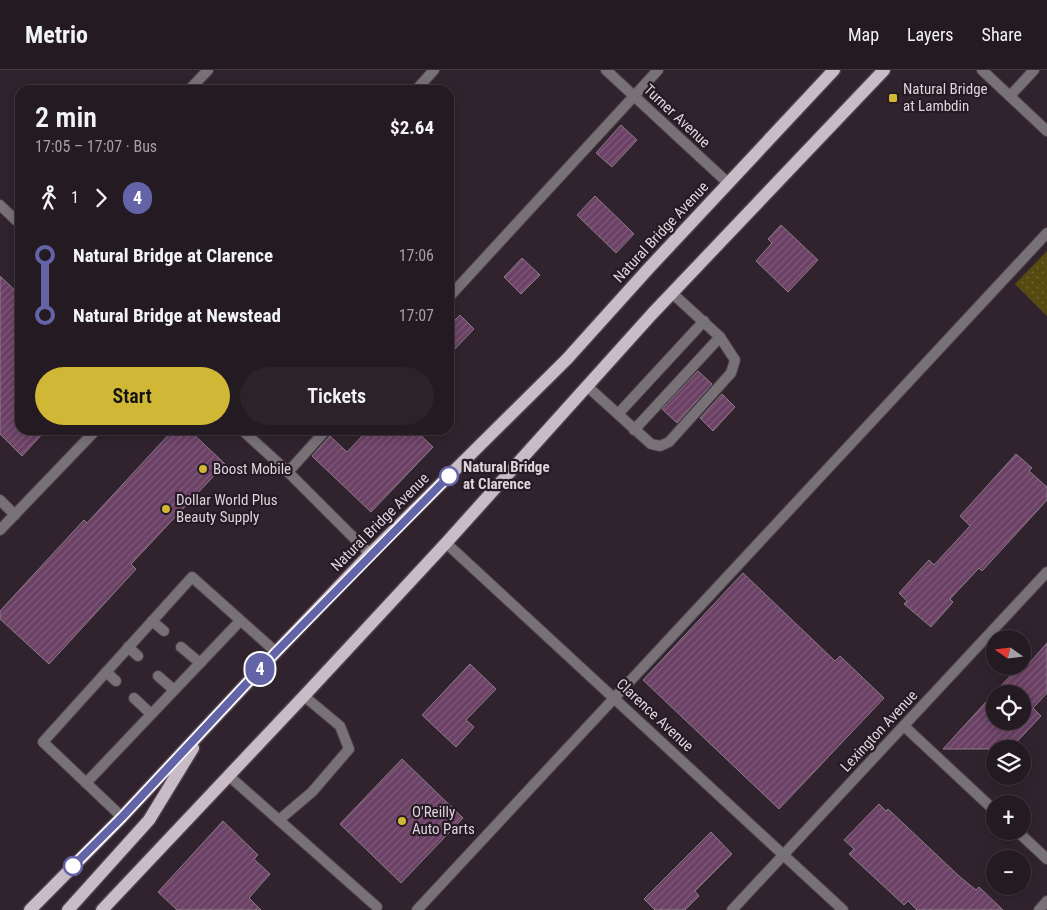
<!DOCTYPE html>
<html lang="en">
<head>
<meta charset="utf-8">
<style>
  :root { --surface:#241a22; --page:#2c232a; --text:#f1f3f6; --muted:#a3a1a5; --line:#413840; --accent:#d1b736 }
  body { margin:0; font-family:"Roboto Condensed",sans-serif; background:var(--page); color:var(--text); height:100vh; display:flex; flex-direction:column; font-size:19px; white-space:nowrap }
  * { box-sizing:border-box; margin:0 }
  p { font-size:16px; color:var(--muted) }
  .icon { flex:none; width:28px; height:28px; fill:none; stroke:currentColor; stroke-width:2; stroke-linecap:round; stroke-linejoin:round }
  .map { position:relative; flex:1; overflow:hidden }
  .drawer { position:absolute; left:15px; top:15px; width:439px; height:350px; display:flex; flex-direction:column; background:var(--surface); border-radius:15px; box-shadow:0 2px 12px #0003,0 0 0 1px var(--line) }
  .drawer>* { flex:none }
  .badge { padding:0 10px; border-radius:16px; font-size:18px; line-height:32px }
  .needle { width:32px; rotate:284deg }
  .buttons { position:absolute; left:986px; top:560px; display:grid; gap:10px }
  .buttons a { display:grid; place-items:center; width:45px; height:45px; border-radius:50%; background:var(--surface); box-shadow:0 2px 12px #0003,0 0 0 1px var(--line); font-size:25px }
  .map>.badge { position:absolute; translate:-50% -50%; box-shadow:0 0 0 2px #fff }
  .legs { display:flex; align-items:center; gap:8px; height:55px; padding:0 20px; font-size:16px }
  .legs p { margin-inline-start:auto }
  .overview { display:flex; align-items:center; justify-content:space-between; height:85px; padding:0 20px }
  h1 { font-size:28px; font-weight:600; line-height:38px }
  .button { display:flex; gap:10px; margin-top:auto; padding:10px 20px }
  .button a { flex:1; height:58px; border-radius:30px; background:var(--accent); color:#111; font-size:20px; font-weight:600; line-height:58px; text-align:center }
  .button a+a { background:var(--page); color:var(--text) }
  ul { padding:0 20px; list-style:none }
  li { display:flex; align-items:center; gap:18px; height:60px; font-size:19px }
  li i { display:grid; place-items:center; width:8px; height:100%; margin:0 6px; background:currentColor }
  li i::after { content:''; width:12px; height:12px; margin:-6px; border:4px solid; border-radius:50%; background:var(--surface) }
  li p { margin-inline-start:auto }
  li:first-child i { background:linear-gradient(#0000 50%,currentColor 0) }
  li:last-child i { background:linear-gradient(currentColor 50%,#0000 0) }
  header { display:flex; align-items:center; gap:30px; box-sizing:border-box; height:70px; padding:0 25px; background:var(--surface); border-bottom:1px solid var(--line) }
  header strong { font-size:24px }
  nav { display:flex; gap:28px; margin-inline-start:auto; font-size:18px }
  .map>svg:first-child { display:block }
  .grass { fill:url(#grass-dots) }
  .building { fill:url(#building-hatch); stroke:#8b7c88; fill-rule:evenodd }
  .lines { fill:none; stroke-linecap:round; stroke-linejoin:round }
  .service-casing { stroke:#4c3f49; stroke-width:12 }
  .minor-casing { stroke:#4c3f49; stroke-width:12 }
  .primary-casing { stroke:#4c3f49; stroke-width:15 }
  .service { stroke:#787277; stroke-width:10 }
  .minor { stroke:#787277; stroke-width:10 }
  .primary { stroke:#cabcc7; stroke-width:12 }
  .line-1-casing { stroke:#fff; stroke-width:11 }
  .line-1 { stroke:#6364a8; stroke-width:8 }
  .poi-dot { fill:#d1b736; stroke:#261a24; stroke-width:2 }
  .stop-1-dot { fill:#fff; stroke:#6364a8; stroke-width:2.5 }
  .labels { text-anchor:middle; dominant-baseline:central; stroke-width:4.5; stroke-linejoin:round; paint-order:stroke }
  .poi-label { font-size:15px; fill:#ded5dc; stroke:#261a24; text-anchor:start }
  .street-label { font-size:15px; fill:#ded5dc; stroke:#261a24 }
  .stop-label { font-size:15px; font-weight:bold; fill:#ded5dc; stroke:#261a24; text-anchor:start }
</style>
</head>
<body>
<header>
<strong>Metrio</strong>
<nav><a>Map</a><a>Layers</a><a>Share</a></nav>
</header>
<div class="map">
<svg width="1047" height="840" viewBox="0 0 1047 840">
  <defs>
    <pattern id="grass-dots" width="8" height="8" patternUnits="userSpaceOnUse" patternTransform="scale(1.25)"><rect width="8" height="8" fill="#564a10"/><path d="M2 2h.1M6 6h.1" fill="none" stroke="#6e6332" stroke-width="1.8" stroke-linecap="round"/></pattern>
    <pattern id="building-hatch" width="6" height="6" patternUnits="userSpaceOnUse" patternTransform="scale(1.25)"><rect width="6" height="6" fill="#6b4165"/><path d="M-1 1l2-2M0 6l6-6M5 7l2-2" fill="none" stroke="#805c7a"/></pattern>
  </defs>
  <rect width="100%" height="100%" fill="#30232d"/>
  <!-- grass -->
  <polygon class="grass" points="1047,181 1047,246 1015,214"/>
  <!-- building -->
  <g class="building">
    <polygon points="621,55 637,70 612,97 596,83"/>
    <polygon points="595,126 634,164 616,183 577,145"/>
    <polygon points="781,155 818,190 788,222 756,191 772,173 768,169"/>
    <polygon points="522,188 540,205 521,224 504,207"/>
    <polygon points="0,206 20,225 20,360 46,360 22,386 0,364"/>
    <polygon points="460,245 474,259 449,285 449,256"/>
    <polygon points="698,301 712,314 677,353 662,339"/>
    <polygon points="722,324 735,337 713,361 700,348"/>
    <polygon points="173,360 189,360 225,394 131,494 136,499 49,594 0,549 0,541 84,450 87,453"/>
    <polygon points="368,360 415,360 433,377 371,442 312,386 330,366 347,382"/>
    <polygon points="1016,384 1032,398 1029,401 1047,417 1047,430 982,501 979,498 950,529 953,532 931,557 904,534 907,531 899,523 929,490 934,495 970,456 960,446"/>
    <polygon points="743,503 835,591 840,586 884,628 779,739 643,610"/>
    <path d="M1047,573V623L1033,638L1041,646L1010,679H943L996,621L1020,596L1025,598ZM995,624H1022V651H995Z"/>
    <polygon points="470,594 496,619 466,650 474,657 456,677 422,645"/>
    <polygon points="402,689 463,748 401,813 340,754"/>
    <polygon points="879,734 886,741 888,739 959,806 976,820 979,817 1003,840 917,840 908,831 904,835 849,784 854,779 844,770"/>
    <polygon points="223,751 258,785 254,789 270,804 249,828 261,840 177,840 158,822"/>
    <polygon points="711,762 732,784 695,821 699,826 685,840 655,840 644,829"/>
  </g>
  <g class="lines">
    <!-- service casing -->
    <g class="service-casing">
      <g id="service">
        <polyline points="189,20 208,0"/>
        <polyline points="1010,26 1034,0"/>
        <polyline points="449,227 658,0"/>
        <polyline points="588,317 651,374 660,376 669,372 731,303 735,290 720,267 672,223"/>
        <polyline points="618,344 704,251"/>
        <polyline points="634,360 720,267"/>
        <polyline points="288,402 326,360"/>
        <polyline points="0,430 15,445"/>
        <polyline points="152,551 164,561"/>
        <polyline points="128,577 138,586"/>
        <polyline points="181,577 200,593"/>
        <polyline points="106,602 116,611"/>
        <polyline points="158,606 174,620"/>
        <polyline points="134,628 151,644"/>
        <polyline points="904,656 995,741"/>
        <polyline points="229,706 377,837"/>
        <polyline points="86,713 240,551"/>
        <polyline points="122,747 43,672 192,507 276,582"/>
        <polyline points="279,750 312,722 349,679 340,656 304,626"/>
        <polyline points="1017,761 1047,789"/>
        <polyline points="417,840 1047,163"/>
        <polyline points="1039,840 1047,831"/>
      </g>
    </g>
    <!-- minor casing -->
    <g class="minor-casing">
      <g id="minor">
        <polyline points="606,0 728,113"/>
        <polyline points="982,0 1047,61"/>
        <polyline points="416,20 434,0"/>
        <polyline points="0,135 20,154"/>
        <polyline points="242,360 288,402 370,484"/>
        <polyline points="0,460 96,360"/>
        <polyline points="446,473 843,840"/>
        <polyline points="732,840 1047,502"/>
      </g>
    </g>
    <!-- primary casing -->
    <g class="primary-casing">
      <g id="primary">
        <polyline points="30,840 122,747 276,582 370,484 567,289 649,198 834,0"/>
        <polyline points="68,840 149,750 193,678"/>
        <polyline points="102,840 304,626 446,473 652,244 884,0"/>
      </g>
    </g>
    <!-- service -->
    <use href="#service" class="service"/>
    <!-- minor -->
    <use href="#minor" class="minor"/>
    <!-- primary -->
    <use href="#primary" class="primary"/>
  </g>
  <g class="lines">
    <!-- line-1 casing -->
    <g class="line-1-casing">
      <polyline id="line-1" points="73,796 122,747 276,582 449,406"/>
    </g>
    <!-- line-1 -->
    <use href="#line-1" class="line-1"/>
  </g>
  <!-- markers -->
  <g class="poi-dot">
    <rect x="888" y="23" width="10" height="10" rx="2.5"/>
    <circle cx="203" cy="399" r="5"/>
    <circle cx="166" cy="439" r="5"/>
    <circle cx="402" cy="751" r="5"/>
  </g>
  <g class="stop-1-dot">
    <circle cx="449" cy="406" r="9"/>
    <circle cx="73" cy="796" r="9"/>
  </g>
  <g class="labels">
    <!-- poi labels -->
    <g class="poi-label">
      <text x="903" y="19">Natural Bridge<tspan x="903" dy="17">at Lambdin</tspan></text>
      <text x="213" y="399">Boost Mobile</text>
      <text x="176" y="430">Dollar World Plus<tspan x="176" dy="17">Beauty Supply</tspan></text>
      <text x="412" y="742">O'Reilly<tspan x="412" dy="17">Auto Parts</tspan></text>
    </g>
    <!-- street labels -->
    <g class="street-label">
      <text transform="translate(677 46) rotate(43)">Turner Avenue</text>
      <text transform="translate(661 162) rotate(-47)">Natural Bridge Avenue</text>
      <text transform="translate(380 452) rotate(-45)">Natural Bridge Avenue</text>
      <text transform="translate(655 645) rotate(43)">Clarence Avenue</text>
      <text transform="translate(879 661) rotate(-47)">Lexington Avenue</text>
    </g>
    <!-- stop labels -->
    <g class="stop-label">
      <text x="463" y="397">Natural Bridge<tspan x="463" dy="17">at Clarence</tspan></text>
    </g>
  </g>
</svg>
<div class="buttons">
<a><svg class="needle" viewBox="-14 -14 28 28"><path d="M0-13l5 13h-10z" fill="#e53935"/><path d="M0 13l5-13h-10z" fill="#a3a1a5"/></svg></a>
<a><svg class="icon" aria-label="locate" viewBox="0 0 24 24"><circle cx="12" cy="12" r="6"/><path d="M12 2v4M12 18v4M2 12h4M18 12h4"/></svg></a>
<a><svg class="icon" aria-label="layers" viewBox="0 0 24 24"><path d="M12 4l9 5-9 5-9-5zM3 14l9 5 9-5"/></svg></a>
<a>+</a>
<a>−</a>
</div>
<b class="badge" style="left:260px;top:599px;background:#6364a8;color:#fff">4</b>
<section class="drawer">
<div class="overview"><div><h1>2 min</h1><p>17:05 – 17:07 · Bus</p></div><b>$2.64</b></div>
<div class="legs"><svg class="icon" aria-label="walk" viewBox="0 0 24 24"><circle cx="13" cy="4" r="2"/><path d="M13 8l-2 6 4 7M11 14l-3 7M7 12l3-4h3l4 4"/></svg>1<svg class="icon" aria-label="forward" viewBox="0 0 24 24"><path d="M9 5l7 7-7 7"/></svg><b class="badge" style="background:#6364a8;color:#fff">4</b></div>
<ul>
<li><i style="color:#6364a8"></i><b>Natural Bridge at Clarence</b><p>17:06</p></li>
<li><i style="color:#6364a8"></i><b>Natural Bridge at Newstead</b><p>17:07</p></li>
</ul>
<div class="button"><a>Start</a><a>Tickets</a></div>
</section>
</div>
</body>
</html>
